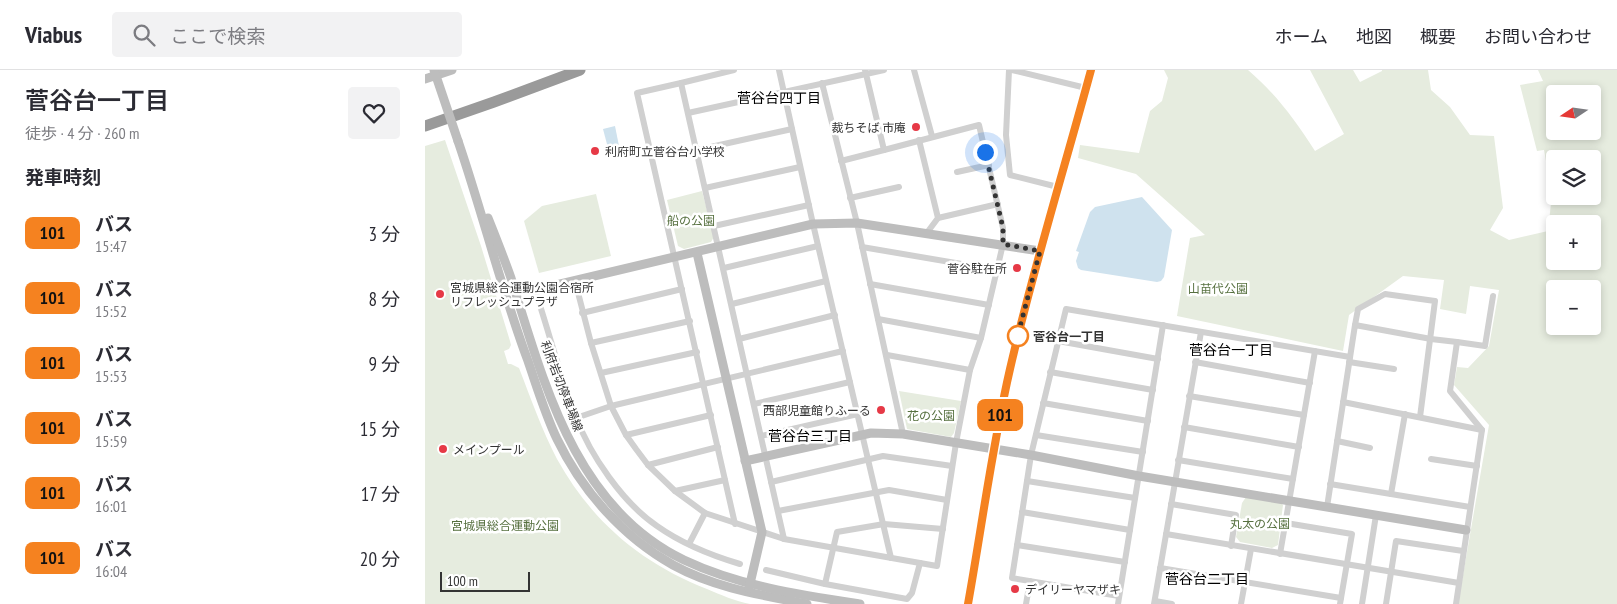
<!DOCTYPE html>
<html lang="ja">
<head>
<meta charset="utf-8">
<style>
  :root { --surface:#fff; --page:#f2f2f3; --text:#2b2b33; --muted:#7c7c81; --line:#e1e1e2 }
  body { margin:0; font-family:"PT Sans Narrow","Noto Sans JP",sans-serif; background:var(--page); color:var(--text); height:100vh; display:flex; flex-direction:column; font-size:19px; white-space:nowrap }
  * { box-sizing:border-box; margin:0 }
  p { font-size:16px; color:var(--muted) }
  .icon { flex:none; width:28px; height:28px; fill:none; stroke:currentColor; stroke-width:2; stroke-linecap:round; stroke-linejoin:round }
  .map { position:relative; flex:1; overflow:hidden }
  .details { display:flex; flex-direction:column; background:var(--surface); width:425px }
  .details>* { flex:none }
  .badge { padding:0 10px; border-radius:8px; font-size:18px; line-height:32px }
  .needle { width:32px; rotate:257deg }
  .fabs { position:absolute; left:1121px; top:15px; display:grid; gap:10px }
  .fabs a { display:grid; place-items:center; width:55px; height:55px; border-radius:5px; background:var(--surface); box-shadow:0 2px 8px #0003; font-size:25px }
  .scale { position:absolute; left:15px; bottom:12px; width:90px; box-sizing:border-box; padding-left:5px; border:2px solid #333; border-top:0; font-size:14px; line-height:18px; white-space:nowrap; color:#333; -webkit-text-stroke:4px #fff; paint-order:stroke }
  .you { position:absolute; width:25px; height:25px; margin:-12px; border:4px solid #fff; border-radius:50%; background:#1a73e8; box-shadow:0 0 0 8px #1a73e833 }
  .map>.badge { position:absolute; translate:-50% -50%; box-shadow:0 0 0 2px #fff }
  h2 { padding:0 25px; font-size:19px; line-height:45px }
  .round { display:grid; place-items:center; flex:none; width:52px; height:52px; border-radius:5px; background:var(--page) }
  .overview { display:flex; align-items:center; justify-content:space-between; height:85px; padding:0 25px }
  h1 { font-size:24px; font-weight:600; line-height:38px }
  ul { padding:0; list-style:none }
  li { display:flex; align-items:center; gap:15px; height:65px; padding:0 25px }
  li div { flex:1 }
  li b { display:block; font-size:19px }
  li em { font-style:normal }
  li .badge { min-width:55px; font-weight:700; text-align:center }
  header { display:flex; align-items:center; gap:30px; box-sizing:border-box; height:70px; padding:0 25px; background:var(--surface); border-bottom:1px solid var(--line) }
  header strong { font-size:24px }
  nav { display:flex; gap:28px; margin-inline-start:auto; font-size:18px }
  .search { width:350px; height:45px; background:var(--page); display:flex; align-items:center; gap:12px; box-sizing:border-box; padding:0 18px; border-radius:5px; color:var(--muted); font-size:19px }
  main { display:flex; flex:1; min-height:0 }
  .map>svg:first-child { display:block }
  .green { fill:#e6ecdf; fill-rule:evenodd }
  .water { fill:#cfe2ee }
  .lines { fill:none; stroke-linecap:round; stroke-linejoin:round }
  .street { stroke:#d0d0d0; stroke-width:6 }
  .secondary { stroke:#bdbdbd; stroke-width:9 }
  .highway { stroke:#9a9a9a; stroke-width:11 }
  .secondary-bridge { stroke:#bdbdbd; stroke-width:9 }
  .line-casing { stroke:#fff; stroke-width:11 }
  .line { stroke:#f58220; stroke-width:8 }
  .walk { stroke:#333; stroke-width:5; stroke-dasharray:0 9 }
  .poi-dot { fill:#e63946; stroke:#fff; stroke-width:2 }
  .stop-dot { fill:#fff; stroke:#f58220; stroke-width:2.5 }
  .labels { text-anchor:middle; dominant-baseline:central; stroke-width:5; stroke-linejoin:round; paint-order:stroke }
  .poi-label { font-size:12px; fill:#333; stroke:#fff; text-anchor:start }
  .park-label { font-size:12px; fill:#56703f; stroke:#fff }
  .stop-label { font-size:12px; font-weight:bold; fill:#333; stroke:#fff; text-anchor:start }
  .street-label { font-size:12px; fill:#333; stroke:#fff }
  .neighbourhood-label { font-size:14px; fill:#000; stroke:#fff }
</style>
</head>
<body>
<header>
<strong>Viabus</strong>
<div class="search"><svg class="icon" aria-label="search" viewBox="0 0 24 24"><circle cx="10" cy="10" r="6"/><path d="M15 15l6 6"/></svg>ここで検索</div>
<nav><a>ホーム</a><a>地図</a><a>概要</a><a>お問い合わせ</a></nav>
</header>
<main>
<section class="details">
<div class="overview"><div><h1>菅谷台一丁目</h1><p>徒歩 · 4 分 · 260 m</p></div><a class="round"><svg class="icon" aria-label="heart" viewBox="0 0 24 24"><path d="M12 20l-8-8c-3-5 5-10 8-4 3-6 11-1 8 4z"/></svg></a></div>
<h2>発車時刻</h2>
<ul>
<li><span class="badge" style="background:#f58220;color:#111">101</span><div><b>バス</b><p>15:47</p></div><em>3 分</em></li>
<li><span class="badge" style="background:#f58220;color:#111">101</span><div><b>バス</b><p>15:52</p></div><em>8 分</em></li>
<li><span class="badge" style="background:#f58220;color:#111">101</span><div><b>バス</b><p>15:53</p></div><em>9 分</em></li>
<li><span class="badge" style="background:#f58220;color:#111">101</span><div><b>バス</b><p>15:59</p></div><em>15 分</em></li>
<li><span class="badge" style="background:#f58220;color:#111">101</span><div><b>バス</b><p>16:01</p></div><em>17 分</em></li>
<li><span class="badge" style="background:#f58220;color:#111">101</span><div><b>バス</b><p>16:04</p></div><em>20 分</em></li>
</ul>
</section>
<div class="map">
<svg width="1192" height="534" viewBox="0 0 1192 534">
  <rect width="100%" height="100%" fill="#fff"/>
  <!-- green -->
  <g class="green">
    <path d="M739,0H823C851,24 870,50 890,81L919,64L885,0H928L935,12L957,1V0H1003L1006,20L1025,37L1045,65L1069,66L1078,138L1065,160L1084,170L1123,161L1127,124L1119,80L1112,81L1095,15L1118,11L1113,0H1192V534H1033L1064,355L1029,315L1032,297L1043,298L1064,276L1074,220L1045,216L1041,244L1015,239L1019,210L978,206L924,245L918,281L752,246L765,168L780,165L711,104L653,88L655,75L714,83L725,41L737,31L743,8ZM1130,24H1168V61H1130ZM1130,89H1168V126H1130ZM1130,154H1168V191H1130ZM1130,219H1168V256H1130Z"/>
    <path d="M20,70L56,176L85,271L86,275L84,279L79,281L83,294H86L94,298C106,329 117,360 132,389C167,452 216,493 282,519C296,525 310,531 325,534H0V76Z"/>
    <polygon points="277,121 289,167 286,172 259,179 253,176 242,130"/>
    <polygon points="171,124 186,186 114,203 99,151 117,136"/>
    <polygon points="474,321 536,331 529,363 526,367 482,359"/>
    <polygon points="821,427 855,432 858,435 853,475 847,478 815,472 811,467 817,433"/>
  </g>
  <!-- water -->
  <g class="water">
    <polygon points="190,56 194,76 183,78 178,59"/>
    <polygon points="717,127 747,160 739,207 736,211 732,212 656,200 653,198 651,191 654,182 651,181 665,142 670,137"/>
  </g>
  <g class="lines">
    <!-- street -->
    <g class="street">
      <polyline points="354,0 388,154 466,488"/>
      <polyline points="489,0 507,66"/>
      <polyline points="584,0 581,65 585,105 633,117"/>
      <polyline points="587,0 661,18"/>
      <polyline points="256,13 309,0"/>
      <polyline points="397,13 432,153 478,364"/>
      <polyline points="263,43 441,4 440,0"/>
      <polyline points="494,70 513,148 501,164"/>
      <polyline points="272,80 367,59"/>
      <polyline points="416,91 459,80"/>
      <polyline points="532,102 564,95"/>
      <polyline points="280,118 375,97"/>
      <polyline points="425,128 474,117"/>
      <polyline points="513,148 573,134"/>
      <polyline points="289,156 384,135"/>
      <polyline points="437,177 572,200"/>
      <polyline points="299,198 393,176"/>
      <polyline points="150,211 166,273 186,336 201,365 211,379 223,395 250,421 280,443 359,469 512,496 531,373 545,300 556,268 578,174 578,158 554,55 459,80 441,4 459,0"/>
      <polyline points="445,214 564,235"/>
      <path d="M110,220C124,262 135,306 151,347C165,385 198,433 232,456C256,473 288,486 315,494"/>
      <polyline points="307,234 401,211"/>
      <polyline points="157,243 257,219"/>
      <polyline points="453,249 556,268"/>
      <polyline points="930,255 933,239 960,224 1010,231 995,347"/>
      <polyline points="314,269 410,245"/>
      <polyline points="633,271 733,289"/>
      <polyline points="1032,272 1060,276 1068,226"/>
      <polyline points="166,273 265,251"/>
      <polyline points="462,285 545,300"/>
      <polyline points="770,292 885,313"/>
      <polyline points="924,292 969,299"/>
      <polyline points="625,302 728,320"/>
      <polyline points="176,303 272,282"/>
      <polyline points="764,326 879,345"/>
      <polyline points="918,332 1057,360"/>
      <polyline points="618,333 723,351"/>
      <polyline points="329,334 425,312"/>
      <polyline points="151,348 186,336 418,281"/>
      <polyline points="759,357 874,377"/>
      <polyline points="201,365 286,345"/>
      <polyline points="611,365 718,382"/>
      <polyline points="336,366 433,344"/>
      <polyline points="912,371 945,378"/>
      <polyline points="1006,389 1052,396"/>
      <polyline points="753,390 868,409"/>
      <polyline points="223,395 293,377"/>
      <polyline points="602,411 710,428"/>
      <polyline points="346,412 458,386 527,396"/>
      <polyline points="905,414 1045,437"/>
      <polyline points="250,421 300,410"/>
      <polyline points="966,424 980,344"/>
      <polyline points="746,434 811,445 806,476"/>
      <polyline points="902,437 930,255 1006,269 1032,272 1025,321 1057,360 1031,534"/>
      <polyline points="353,441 464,420 522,430"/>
      <polyline points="597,442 705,460"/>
      <polyline points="861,453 927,464 915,534"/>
      <path d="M310,454L212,23L256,13C291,165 324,317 359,469"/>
      <polyline points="741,464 1034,513"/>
      <polyline points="264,474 280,443"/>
      <polyline points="592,475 700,492"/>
      <polyline points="855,484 890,281"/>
      <polyline points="735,498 916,528"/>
      <polyline points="341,500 400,514 482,529 487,523 495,493"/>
      <polyline points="400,514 412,462 459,454 518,459"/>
      <polyline points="694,526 587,508 606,385 641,239 925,287"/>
      <polyline points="730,531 747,534"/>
      <polyline points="601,534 605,511"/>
      <polyline points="693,534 738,255"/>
      <polyline points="729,534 776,262"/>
      <polyline points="816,534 826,479"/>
      <polyline points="937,534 951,445"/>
      <polyline points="961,534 971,471 1038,481"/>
    </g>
    <!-- secondary -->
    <g class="secondary">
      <polyline points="0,9 27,0"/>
      <path d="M33,71C58,144 76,219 103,291C112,317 120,344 132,369C157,421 198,467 248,495C290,518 336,525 382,534"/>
      <path d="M63,148C71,168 79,188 86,208C119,313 150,438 259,490C314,516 375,525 435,534"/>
      <polyline points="272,183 337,462 324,518"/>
      <polyline points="110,220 388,154 432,153 615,181"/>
      <polyline points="320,391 446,363 478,364 606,385 714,406 1041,460"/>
      <path d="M543,534C557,456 567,377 585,299C608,199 639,100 666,0"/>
    </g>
    <!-- highway -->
    <polyline class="highway" points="0,56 69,32 155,0"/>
    <!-- secondary-bridge -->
    <polyline class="secondary-bridge" points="9,0 33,71"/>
  </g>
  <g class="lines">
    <!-- line casing -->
    <g class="line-casing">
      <path id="line" d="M543,534C557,456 567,377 585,299C608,199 639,100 666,0"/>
    </g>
    <!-- line -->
    <use href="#line" class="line"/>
    <!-- walk -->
    <polyline class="walk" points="560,82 578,158 578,174 615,181 591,272 593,266"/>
  </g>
  <!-- markers -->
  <g class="poi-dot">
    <circle cx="491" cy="57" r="5"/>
    <circle cx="170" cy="81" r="5"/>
    <circle cx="592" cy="198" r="5"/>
    <circle cx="15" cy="224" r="5"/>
    <circle cx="456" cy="340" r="5"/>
    <circle cx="18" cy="379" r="5"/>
    <circle cx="590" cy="519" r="5"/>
  </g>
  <circle class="stop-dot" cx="593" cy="266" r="10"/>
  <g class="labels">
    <!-- poi labels -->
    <g class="poi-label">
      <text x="481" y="57" text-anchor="end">裁ちそば 市庵</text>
      <text x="180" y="81">利府町立菅谷台小学校</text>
      <text x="582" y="198" text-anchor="end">菅谷駐在所</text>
      <text x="25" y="217">宮城県総合運動公園合宿所<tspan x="25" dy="14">リフレッシュプラザ</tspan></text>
      <text x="446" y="340" text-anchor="end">西部児童館りふーる</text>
      <text x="28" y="379">メインプール</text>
      <text x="600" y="519">デイリーヤマザキ</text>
    </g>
    <!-- park labels -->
    <g class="park-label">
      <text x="266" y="150">船の公園</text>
      <text x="793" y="218">山苗代公園</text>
      <text x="506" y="345">花の公園</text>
      <text x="835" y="453">丸太の公園</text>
      <text x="80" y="455">宮城県総合運動公園</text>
    </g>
    <!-- stop labels -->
    <g class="stop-label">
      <text x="608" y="266">菅谷台一丁目</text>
    </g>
    <!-- street labels -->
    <g class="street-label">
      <text transform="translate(137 316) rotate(69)">利府岩切停車場線</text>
    </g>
    <!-- neighbourhood labels -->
    <g class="neighbourhood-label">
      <text x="354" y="28">菅谷台四丁目</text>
      <text x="806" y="280">菅谷台一丁目</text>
      <text x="385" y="366">菅谷台三丁目</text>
      <text x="782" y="509">菅谷台二丁目</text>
    </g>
  </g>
</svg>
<div class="fabs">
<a><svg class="needle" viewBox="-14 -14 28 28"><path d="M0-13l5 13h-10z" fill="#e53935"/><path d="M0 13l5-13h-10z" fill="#7c7c81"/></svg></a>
<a><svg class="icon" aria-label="layers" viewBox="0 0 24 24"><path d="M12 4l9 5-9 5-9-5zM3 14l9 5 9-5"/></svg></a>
<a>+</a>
<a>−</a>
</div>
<div class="scale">100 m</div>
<div class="you" style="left:560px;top:82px"></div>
<b class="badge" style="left:575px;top:345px;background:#f58220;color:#111">101</b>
</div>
</main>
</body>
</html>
